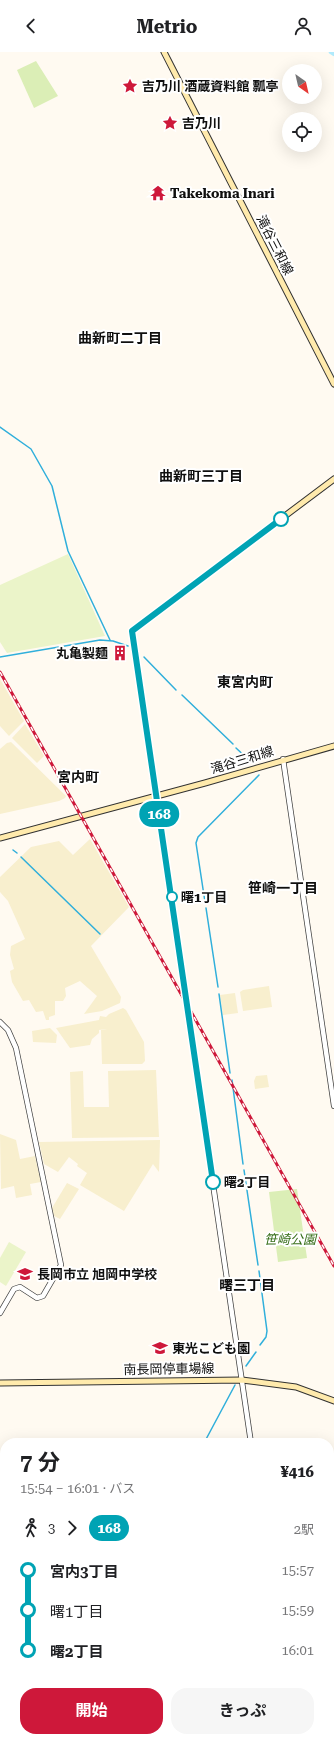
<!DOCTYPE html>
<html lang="ja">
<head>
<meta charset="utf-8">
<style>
  :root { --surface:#fff; --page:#f6f6f6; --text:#202124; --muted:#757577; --accent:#ce183a }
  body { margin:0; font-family:"Roboto Serif","Noto Sans JP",serif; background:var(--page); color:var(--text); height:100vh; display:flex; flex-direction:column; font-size:15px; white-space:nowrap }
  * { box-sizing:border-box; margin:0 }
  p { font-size:13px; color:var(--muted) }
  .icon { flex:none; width:22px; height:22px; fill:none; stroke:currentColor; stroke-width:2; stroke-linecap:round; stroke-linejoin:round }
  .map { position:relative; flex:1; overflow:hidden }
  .side { position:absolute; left:0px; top:1386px; width:334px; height:304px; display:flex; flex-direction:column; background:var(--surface); border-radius:16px 16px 0 0; box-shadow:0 4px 16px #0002 }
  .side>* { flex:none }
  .badge { padding:0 8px; border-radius:13px; font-size:14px; line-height:26px }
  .needle { width:26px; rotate:146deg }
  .fabs { position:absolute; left:282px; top:12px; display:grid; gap:8px }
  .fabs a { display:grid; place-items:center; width:40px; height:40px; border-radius:50%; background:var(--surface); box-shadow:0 4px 16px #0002; font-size:20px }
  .map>.badge { position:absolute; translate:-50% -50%; box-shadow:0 0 0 2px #fff }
  .legs { display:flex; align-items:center; gap:6px; height:44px; padding:0 20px; font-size:13px }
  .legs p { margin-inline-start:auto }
  .head { display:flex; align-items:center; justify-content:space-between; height:68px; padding:0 20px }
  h1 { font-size:22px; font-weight:700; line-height:30px }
  .button { display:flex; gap:8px; margin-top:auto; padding:8px 20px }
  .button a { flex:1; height:46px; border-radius:16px; background:var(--accent); color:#fff; font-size:16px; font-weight:700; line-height:46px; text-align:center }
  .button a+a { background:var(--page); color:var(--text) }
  ul { padding:0 20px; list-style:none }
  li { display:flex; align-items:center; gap:14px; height:40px; font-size:15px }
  li i { display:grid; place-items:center; width:6px; height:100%; margin:0 5px; background:currentColor }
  li i::after { content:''; width:10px; height:10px; margin:-5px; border:3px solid; border-radius:50%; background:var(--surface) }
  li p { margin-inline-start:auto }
  li:first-child i { background:linear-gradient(#0000 50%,currentColor 0) }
  li:last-child i { background:linear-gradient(currentColor 50%,#0000 0) }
  header { display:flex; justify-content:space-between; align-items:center; height:52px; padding:0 20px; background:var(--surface); font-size:18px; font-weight:700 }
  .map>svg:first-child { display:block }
  .farmland { fill:#f8efce }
  .green { fill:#dbeeb6 }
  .pitch { fill:#ebf4c9 }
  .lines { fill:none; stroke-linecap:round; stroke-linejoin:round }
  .stream { stroke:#30afdb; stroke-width:1.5 }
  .canal { stroke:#b0eafc; stroke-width:4.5 }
  .river { stroke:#b0eafc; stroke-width:8 }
  .tertiary-casing { stroke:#424242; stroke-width:6 }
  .secondary-casing { stroke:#313131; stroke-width:7 }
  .tertiary { stroke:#fff; stroke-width:4.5 }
  .secondary { stroke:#ffeaac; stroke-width:5 }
  .rail-casing { stroke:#ce183a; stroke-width:3 }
  .rail { stroke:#fff; stroke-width:1.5; stroke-dasharray:4.5; stroke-linecap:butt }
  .line-1-casing { stroke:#fff; stroke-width:9 }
  .line-1 { stroke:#00a3b4; stroke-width:6 }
  .stop-1-dot { fill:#fff; stroke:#00a3b4; stroke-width:2 }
  .labels { text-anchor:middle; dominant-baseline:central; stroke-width:4; stroke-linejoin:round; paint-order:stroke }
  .poi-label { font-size:13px; font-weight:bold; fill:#0f0f0f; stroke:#fff; text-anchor:start }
  .street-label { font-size:13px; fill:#0f0f0f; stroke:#fff }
  .stop-label { font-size:13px; font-weight:bold; fill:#0f0f0f; stroke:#fff; text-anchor:start }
  .park-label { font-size:13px; font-style:italic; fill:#366e18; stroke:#fff }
  .neighbourhood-label { font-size:14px; font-weight:bold; fill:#0f0f0f; stroke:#fff }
</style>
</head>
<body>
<header><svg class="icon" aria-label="back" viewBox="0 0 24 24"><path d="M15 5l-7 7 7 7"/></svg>Metrio<svg class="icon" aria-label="person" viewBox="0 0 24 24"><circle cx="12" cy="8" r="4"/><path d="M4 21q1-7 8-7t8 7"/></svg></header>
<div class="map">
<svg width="334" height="1690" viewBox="0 0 334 1690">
  <rect width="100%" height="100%" fill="#fffaf1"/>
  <!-- farmland -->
  <g class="farmland">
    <polygon points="0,627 24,669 9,684 0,674"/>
    <polygon points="25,672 44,704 37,711 12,686"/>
    <polygon points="11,690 66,744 65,746 59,749 0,762 0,697 7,691"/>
    <polygon points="90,787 129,855 91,894 121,945 120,951 102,959 84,962 97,944 80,929 65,936 66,944 63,949 55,949 55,963 49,965 49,968 46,968 43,959 36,960 29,948 23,949 12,930 10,919 14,917 10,903 11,894 25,887 8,849 0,840 0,825 31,795 59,789 73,803"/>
    <polygon points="269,934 272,955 243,959 240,940 243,938"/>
    <polygon points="235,941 238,961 223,963 220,943"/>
    <polygon points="123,956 126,958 144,990 145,1009 142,1012 102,1012 101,978 107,977 99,978 99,981 92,987 90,993 70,996 56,976 99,968 100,964 106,965 109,962"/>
    <polygon points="50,976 57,983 56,991 33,990 32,979"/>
    <polygon points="156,1018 159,1085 72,1086 70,1020 83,1019 84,1055 109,1055 108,1019"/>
    <polygon points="267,1023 269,1035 255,1037 254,1029 256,1024"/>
    <polygon points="0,1082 16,1088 20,1107 35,1104 41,1130 30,1132 32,1143 16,1146 14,1134 1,1137"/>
    <polygon points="160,1088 159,1120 153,1112 124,1159 80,1133 87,1121 77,1114 78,1112 69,1105 58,1120 44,1112 39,1090"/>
    <polygon points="67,1131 79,1137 60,1167 54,1164 52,1156"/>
  </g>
  <!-- green -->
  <g class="green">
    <polygon points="36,9 58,44 34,56 17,18"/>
    <polygon points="297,1137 307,1206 278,1210 269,1140"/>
  </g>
  <!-- pitch -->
  <g class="pitch">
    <polygon points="68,502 105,584 7,601 0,590 0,533"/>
    <polygon points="9,1190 26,1200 6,1234 0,1230 0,1206"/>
  </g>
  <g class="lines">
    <!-- stream -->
    <g class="stream">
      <polyline points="0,375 31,397 52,434 68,499 110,588"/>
      <polyline points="0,605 100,588 113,589 128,594"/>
      <polyline points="144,605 176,638"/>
      <polyline points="182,643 233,692"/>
      <polyline points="236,696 251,710"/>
      <polyline points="13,798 17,801"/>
      <polyline points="21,805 100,882"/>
      <polyline points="205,850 196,791 198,785 259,723"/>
      <polyline points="206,856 218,935"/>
      <polyline points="219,942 230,1021"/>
      <polyline points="232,1028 243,1112"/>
      <polyline points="244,1118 258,1213"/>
      <polyline points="259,1219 267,1279 266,1285 260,1293"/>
      <polyline points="246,1314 256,1300"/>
      <polyline points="204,1391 235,1333"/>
      <polyline points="138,1690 138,1685"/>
    </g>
    <!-- canal -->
    <polyline class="canal" points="331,0 334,2"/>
    <!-- river -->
    <g class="river">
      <polyline points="0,1622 5,1627"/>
      <polyline points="65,1685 71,1690"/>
    </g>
    <!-- tertiary casing -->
    <g class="tertiary-casing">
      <g id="tertiary">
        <polyline points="283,707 334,1054"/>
        <polyline points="156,744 251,1391"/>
        <polyline points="0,970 8,978 16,996 61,1213 43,1244 37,1246 20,1235 14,1237 0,1261"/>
        <polyline points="0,1411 5,1441"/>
        <polyline points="0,1656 5,1659"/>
        <polyline points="43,1685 50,1690"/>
        <polyline points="296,1685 297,1690"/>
      </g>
    </g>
    <!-- secondary casing -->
    <g class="secondary-casing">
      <g id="secondary">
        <polyline points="164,0 334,332"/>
        <polyline points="156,744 132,579 334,427"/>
        <polyline points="0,786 205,731 334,694"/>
        <polyline points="0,1331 242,1328 296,1335 334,1349"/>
      </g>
    </g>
    <!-- tertiary -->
    <use href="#tertiary" class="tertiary"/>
    <!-- secondary -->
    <use href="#secondary" class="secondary"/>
    <!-- rail casing -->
    <g class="rail-casing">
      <polyline id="rail" points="0,620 334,1214"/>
    </g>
    <!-- rail -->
    <use href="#rail" class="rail"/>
  </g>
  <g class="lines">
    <!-- line-1 casing -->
    <g class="line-1-casing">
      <polyline id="line-1" points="213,1130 132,579 281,467"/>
    </g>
    <!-- line-1 -->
    <use href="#line-1" class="line-1"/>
  </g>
  <!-- icons -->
  <defs>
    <g id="sight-bare" transform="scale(1.2)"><path d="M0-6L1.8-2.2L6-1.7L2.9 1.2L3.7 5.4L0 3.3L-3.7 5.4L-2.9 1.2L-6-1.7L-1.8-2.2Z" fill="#ce183a" stroke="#fff" stroke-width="2.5" paint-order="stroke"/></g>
    <g id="temple-bare" transform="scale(1.2)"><path d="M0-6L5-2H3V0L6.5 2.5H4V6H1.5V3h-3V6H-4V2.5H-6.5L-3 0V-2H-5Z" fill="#ce183a" stroke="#fff" stroke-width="2.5" paint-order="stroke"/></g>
    <g id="building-bare" transform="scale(1.2)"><path d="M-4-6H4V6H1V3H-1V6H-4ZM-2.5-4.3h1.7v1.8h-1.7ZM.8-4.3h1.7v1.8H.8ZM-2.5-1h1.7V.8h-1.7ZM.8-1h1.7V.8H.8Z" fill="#ce183a" stroke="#fff" stroke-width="2.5" paint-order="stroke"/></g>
    <g id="school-bare" transform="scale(1.2)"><path d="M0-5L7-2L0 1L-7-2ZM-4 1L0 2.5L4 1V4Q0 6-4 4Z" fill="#ce183a" stroke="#fff" stroke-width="2.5" paint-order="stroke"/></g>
  </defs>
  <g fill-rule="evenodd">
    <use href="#sight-bare" x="130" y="34"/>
    <use href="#sight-bare" x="170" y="71"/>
    <use href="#temple-bare" x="158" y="141"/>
    <use href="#building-bare" x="120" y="601"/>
    <use href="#school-bare" x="25" y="1222"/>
    <use href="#school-bare" x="160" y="1296"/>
  </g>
  <!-- markers -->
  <g class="stop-1-dot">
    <circle cx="281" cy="467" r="7"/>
    <circle cx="172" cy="845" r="5"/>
    <circle cx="213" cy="1130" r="7"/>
  </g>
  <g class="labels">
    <!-- poi labels -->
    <g class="poi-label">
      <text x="142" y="34">吉乃川 酒蔵資料館 瓢亭</text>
      <text x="182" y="71">吉乃川</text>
      <text x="170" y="141">Takekoma Inari</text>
      <text x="108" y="601" text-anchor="end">丸亀製麺</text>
      <text x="37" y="1222">長岡市立 旭岡中学校</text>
      <text x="172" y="1296">東光こども園</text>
    </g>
    <!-- street labels -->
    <g class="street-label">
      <text transform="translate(275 193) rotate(63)">滝谷三和線</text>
      <text transform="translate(242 708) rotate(-17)">滝谷三和線</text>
      <text transform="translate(169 1317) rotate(-1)">南長岡停車場線</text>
    </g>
    <!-- stop labels -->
    <g class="stop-label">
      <text x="181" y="845">曙1丁目</text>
      <text x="224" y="1130">曙2丁目</text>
    </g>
    <!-- park labels -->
    <g class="park-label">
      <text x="290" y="1187">笹崎公園</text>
    </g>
    <!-- neighbourhood labels -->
    <g class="neighbourhood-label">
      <text x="120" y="286">曲新町二丁目</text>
      <text x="201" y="424">曲新町三丁目</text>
      <text x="245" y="630">東宮内町</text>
      <text x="78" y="725">宮内町</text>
      <text x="283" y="836">笹崎一丁目</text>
      <text x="247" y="1233">曙三丁目</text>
    </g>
  </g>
</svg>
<div class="fabs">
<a><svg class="needle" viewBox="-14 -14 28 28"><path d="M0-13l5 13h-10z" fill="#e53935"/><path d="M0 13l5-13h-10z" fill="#757577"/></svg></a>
<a><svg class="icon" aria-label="locate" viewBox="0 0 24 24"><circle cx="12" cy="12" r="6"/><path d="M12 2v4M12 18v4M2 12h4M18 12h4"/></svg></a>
</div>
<b class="badge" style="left:159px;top:762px;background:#00a3b4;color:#fff">168</b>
<section class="side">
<div class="head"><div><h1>7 分</h1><p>15:54 – 16:01 · バス</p></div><b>¥416</b></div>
<div class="legs"><svg class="icon" aria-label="walk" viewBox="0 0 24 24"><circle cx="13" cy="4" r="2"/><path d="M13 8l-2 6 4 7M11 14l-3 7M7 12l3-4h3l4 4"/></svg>3<svg class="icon" aria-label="forward" viewBox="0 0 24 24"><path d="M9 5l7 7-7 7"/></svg><b class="badge" style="background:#00a3b4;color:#fff">168</b><p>2駅</p></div>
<ul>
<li><i style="color:#00a3b4"></i><b>宮内3丁目</b><p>15:57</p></li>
<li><i style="color:#00a3b4"></i><span>曙1丁目</span><p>15:59</p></li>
<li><i style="color:#00a3b4"></i><b>曙2丁目</b><p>16:01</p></li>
</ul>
<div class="button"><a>開始</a><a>きっぷ</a></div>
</section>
</div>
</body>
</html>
